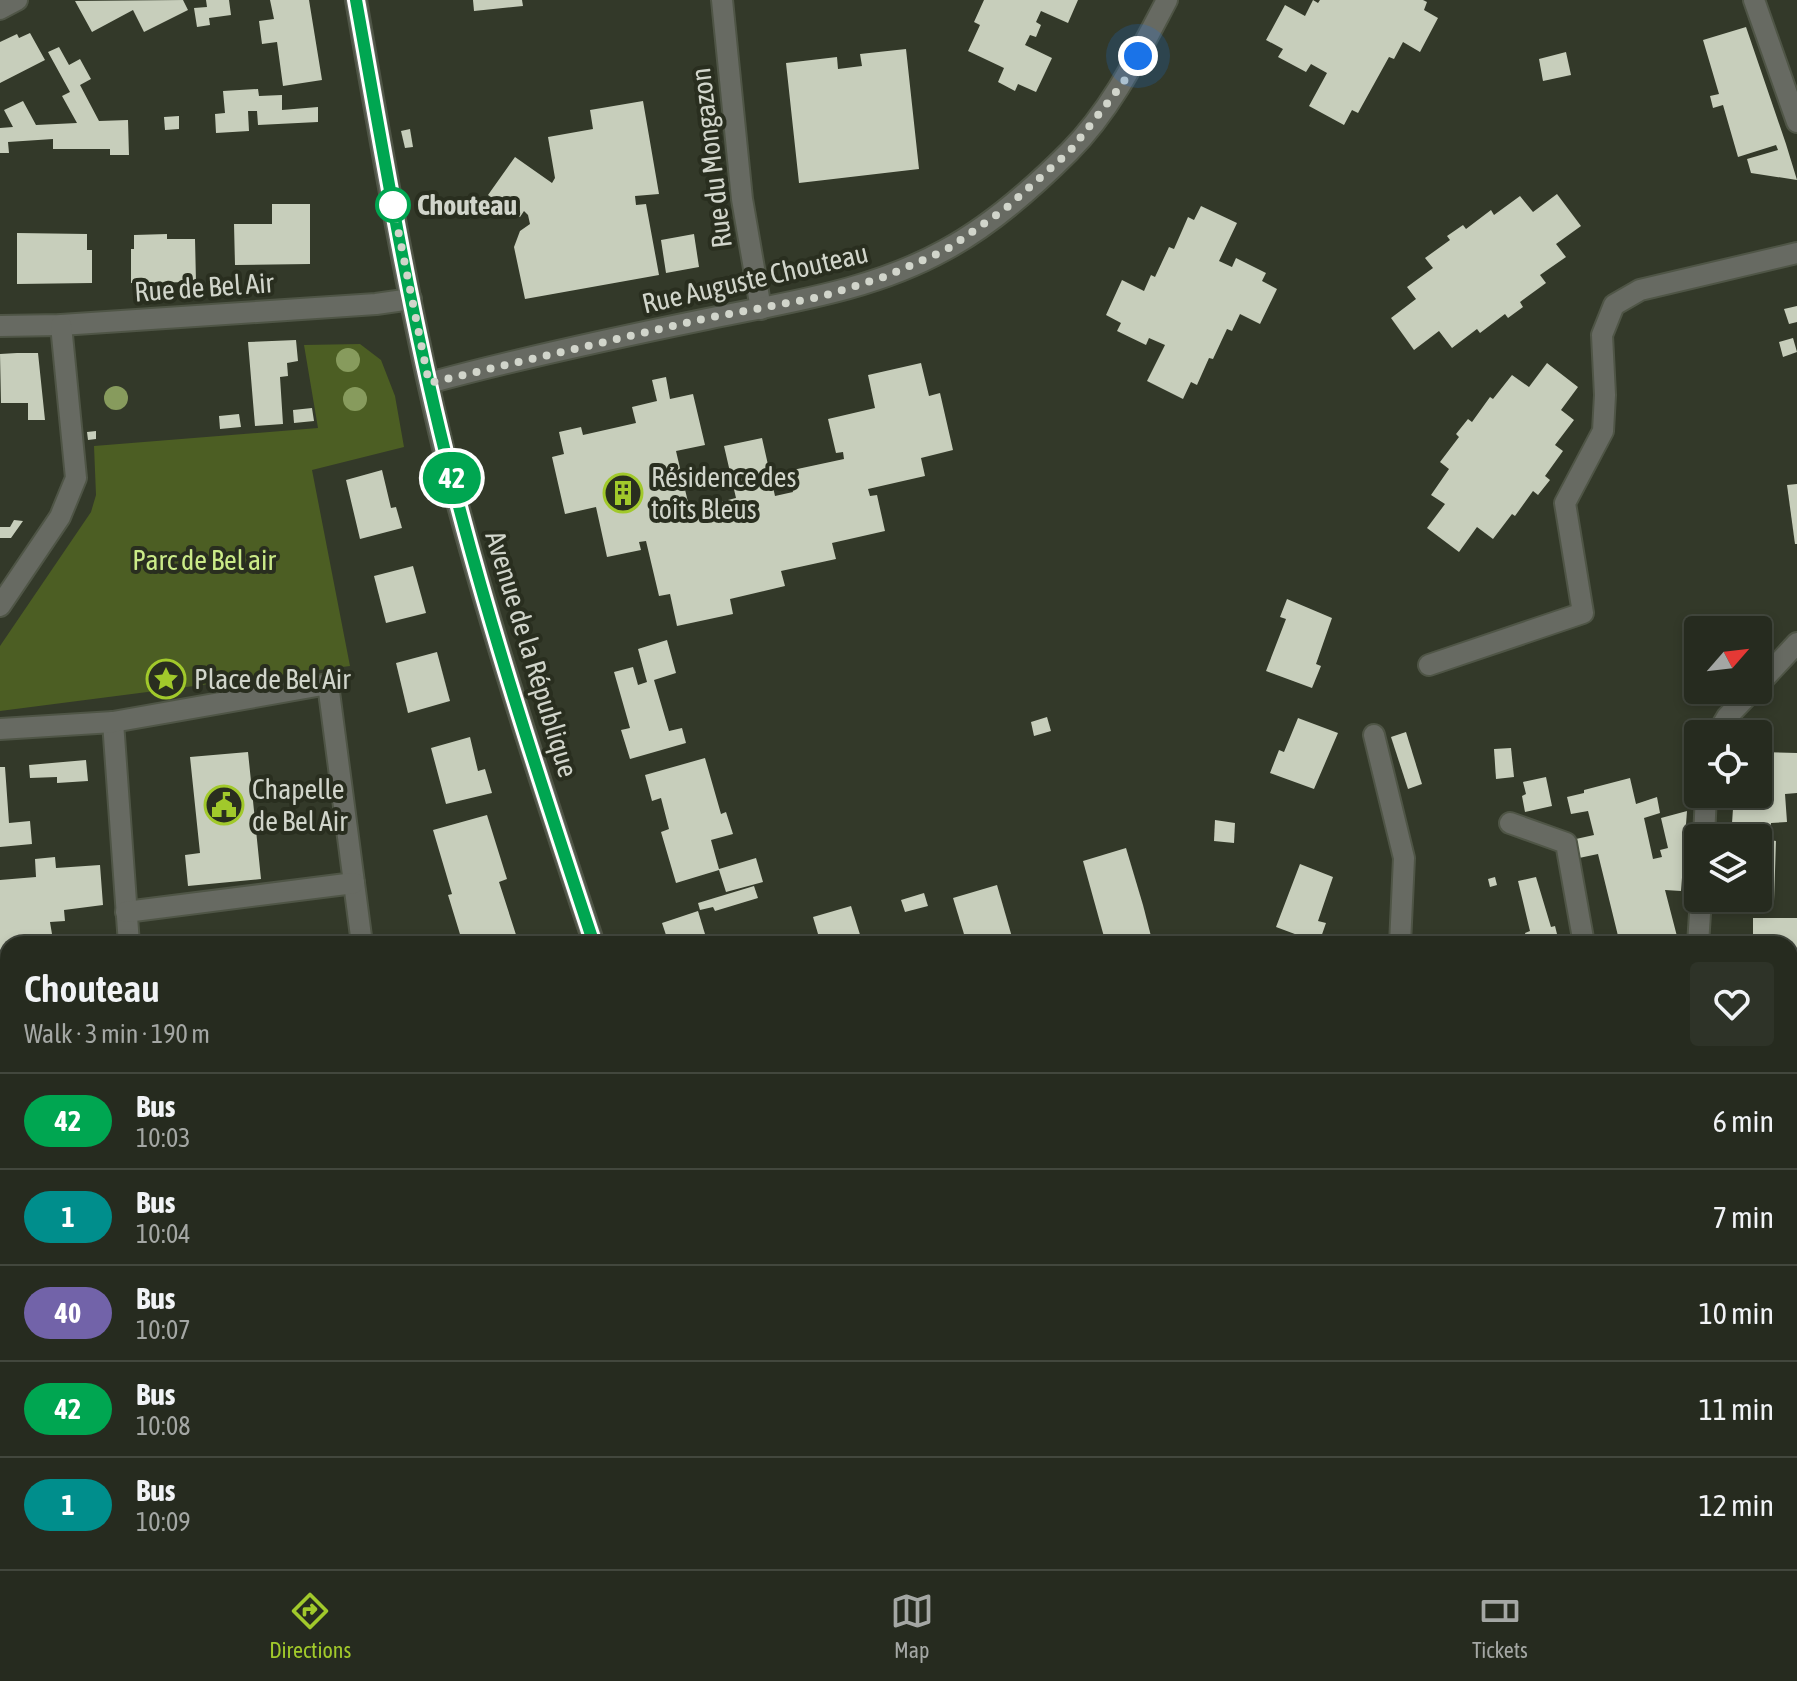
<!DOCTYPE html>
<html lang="en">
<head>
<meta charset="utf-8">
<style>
  :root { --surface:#262b1f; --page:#2e3328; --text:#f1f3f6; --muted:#a4a7a4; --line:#42473d; --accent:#a1c92b }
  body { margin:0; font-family:"Asap Condensed",sans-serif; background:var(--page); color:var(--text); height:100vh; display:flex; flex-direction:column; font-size:30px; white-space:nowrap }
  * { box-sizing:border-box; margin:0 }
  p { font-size:26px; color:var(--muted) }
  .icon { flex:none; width:44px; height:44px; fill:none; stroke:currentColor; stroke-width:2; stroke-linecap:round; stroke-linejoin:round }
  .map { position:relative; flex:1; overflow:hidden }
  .drawer { position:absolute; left:0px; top:936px; width:1798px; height:634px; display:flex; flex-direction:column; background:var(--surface); border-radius:24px 24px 0 0; box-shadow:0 4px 12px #0003,0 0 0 2px var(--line) }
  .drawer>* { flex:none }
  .badge { padding:0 16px; border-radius:26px; font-size:28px; line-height:52px }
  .needle { width:52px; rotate:62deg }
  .tools { position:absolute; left:1684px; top:616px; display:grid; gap:16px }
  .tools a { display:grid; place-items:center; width:88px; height:88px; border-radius:8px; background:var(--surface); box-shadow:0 4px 12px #0003,0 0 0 2px var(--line); font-size:40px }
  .you { position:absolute; width:40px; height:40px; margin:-20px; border:6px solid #fff; border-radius:50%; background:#1a73e8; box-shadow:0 0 0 12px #1a73e833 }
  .map>.badge { position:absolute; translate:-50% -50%; box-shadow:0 0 0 4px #fff }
  .round { display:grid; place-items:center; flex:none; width:84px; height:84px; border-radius:8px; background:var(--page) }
  .head { display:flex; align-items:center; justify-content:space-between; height:136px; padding:0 24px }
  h1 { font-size:38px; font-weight:600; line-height:60px }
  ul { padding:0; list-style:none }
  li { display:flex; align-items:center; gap:24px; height:96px; padding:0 24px; border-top:2px solid var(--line) }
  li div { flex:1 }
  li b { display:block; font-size:30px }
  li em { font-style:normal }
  li .badge { min-width:88px; font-weight:700; text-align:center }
  .tabs { display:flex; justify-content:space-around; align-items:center; height:112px; border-top:2px solid var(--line); background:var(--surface); font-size:22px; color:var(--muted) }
  .tabs a { display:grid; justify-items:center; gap:4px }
  .tabs .on { color:var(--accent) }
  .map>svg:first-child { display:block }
  .green { fill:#4c5e23 }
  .building { fill:#c7cebb }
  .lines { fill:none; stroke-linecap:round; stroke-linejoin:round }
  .minor-casing { stroke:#4f5546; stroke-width:24 }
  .minor { stroke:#676a62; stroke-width:20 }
  .tree { fill:#879b5d }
  .line-casing { stroke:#fff; stroke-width:18 }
  .line { stroke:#00a651; stroke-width:12 }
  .walk { stroke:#d1d5cb; stroke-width:8; stroke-dasharray:0 14.4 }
  .stop-dot { fill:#fff; stroke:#00a651; stroke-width:4 }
  .labels { text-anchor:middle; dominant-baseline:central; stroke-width:8; stroke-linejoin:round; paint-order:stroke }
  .street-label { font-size:28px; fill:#d1d5cb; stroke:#292e1f }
  .stop-label { font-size:28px; font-weight:bold; fill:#d1d5cb; stroke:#292e1f; text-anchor:start }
  .poi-label { font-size:28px; fill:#d1d5cb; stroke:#292e1f; text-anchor:start }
  .park-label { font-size:28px; fill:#cbeb88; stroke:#292e1f }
</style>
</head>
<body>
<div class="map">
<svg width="1797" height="1569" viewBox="0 0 1797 1569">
  <rect width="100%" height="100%" fill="#333929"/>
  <!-- green -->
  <polygon class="green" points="360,344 381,360 395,396 404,447 312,470 350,666 0,711 0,646 91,512 96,495 94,446 318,428 304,345"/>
  <!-- building -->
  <g class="building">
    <polygon points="183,0 188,10 144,32 133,10 92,32 75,1"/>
    <polygon points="206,0 229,0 231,15 209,18 210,25 197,27 194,8 207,7"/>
    <polygon points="270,0 309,0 322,80 283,86 277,42 262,44 259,21 274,19"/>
    <polygon points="473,0 522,0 523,6 474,11"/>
    <polygon points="984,0 1078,0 1068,23 1041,11 1036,22 1041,25 1036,37 1030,35 1025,45 1052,58 1036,92 1018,84 1015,91 998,82 1004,68 968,51 980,25 974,22"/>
    <polygon points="1313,0 1318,3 1320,0 1423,0 1427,2 1424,10 1438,18 1420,52 1403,42 1394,59 1389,57 1358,113 1352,110 1344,125 1309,106 1327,73 1311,64 1306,72 1278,57 1283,49 1266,40 1285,5 1305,16"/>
    <polygon points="1746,27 1786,144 1797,180 1751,173 1747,159 1778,150 1776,145 1738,157 1723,105 1713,108 1710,96 1719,94 1703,40"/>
    <polygon points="30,33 45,60 0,83 0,42 17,34 19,38"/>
    <polygon points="59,47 69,65 80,59 91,79 80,85 99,121 128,120 129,155 110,155 110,149 53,149 53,139 8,142 9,153 0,153 0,128 13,127 4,110 23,101 36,125 77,123 62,96 70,92 48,52"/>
    <polygon points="906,49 919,169 799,183 786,63 837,57 838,69 862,66 860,54"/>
    <polygon points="1566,52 1571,75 1543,81 1539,59"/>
    <polygon points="258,89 259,96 282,95 282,110 318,107 318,122 258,125 257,111 248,111 249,131 216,133 215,114 225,113 223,91"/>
    <polygon points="643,101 659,194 635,196 636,205 646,204 659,275 525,299 514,247 520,231 530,224 528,215 524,211 520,217 488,195 515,157 552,183 555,178 548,137 593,129 590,110"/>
    <polygon points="179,116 179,129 165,130 164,117"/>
    <polygon points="410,129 413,147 405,148 401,131"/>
    <polygon points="1557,194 1581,226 1556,244 1566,257 1540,275 1546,283 1520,302 1523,307 1508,318 1505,314 1480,333 1477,329 1452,348 1439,331 1414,350 1391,318 1416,299 1407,287 1433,268 1425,258 1450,240 1447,236 1463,225 1466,229 1491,210 1494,215 1520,196 1533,212"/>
    <polygon points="272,204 310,204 310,264 235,265 234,224 272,224"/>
    <polygon points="1201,206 1237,223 1219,261 1232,267 1236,258 1266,273 1262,281 1277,289 1260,324 1240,314 1232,331 1227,329 1213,359 1209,358 1197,385 1191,382 1183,399 1147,381 1165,345 1149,338 1146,345 1117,331 1121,323 1106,315 1122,280 1144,291 1151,275 1155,277 1169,247 1174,249 1188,217 1194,220"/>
    <polygon points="17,233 87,234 87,250 92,250 92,283 17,284"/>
    <polygon points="167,234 167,239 195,239 196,282 131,283 131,249 134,249 134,235"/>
    <polygon points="694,234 699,267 666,273 661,240"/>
    <polygon points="1797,306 1797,322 1789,324 1784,309"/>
    <polygon points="1793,338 1797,352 1783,357 1779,342"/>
    <polygon points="296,340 298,361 287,363 288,376 280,377 283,424 255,426 248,342"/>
    <polygon points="17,353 38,353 45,420 28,420 28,403 1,403 0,354"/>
    <polygon points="921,363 929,396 940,393 953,450 921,458 925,476 868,489 870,496 877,495 885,531 832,543 836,559 781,571 785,586 730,599 733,614 677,626 670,594 659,596 646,541 639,542 641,550 607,557 596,507 565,514 552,457 564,454 559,432 581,427 583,435 636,423 632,407 657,401 652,380 666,377 670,399 693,394 705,445 676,451 691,515 709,511 708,505 736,498 724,446 762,438 775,496 793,492 788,471 844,459 843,452 836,453 828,419 875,408 868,375"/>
    <polygon points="1547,363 1578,387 1561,410 1574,420 1555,445 1563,451 1545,476 1550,480 1538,495 1533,491 1515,516 1512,514 1493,539 1477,527 1459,552 1427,528 1445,504 1431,495 1449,469 1440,462 1459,437 1456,434 1468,419 1472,422 1490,397 1493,399 1512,375 1529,387"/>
    <polygon points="312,408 314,421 294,423 293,410"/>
    <polygon points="239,414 241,427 220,429 219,416"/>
    <polygon points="96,431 96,439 88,440 87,432"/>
    <polygon points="382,470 391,508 396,507 402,528 360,539 346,480"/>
    <polygon points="1797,484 1797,544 1795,544 1787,485"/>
    <polygon points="14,520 23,521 11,538 0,538 0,527 10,527"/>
    <polygon points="413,566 426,613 386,623 374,576"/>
    <polygon points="1287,599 1332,618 1316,664 1321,666 1312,688 1266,671 1286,619 1280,617"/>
    <polygon points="667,640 676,673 654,680 669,731 682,728 686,743 630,759 621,730 630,728 614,672 633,667 638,685 647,682 638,649"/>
    <polygon points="437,652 450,701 408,713 396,663"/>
    <polygon points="1047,717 1051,731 1034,736 1031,722"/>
    <polygon points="1298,718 1338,733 1314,789 1270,773 1279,750 1284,752"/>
    <polygon points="1406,732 1422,784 1408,789 1391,737"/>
    <polygon points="470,737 478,771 485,769 492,793 446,804 431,748"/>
    <polygon points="1511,748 1514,777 1496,779 1494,749"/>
    <polygon points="248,752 261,879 188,886 185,855 200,853 190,757"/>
    <polygon points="1758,752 1797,753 1797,793 1785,794 1787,822 1771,823 1770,840 1776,841 1774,901 1728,902 1728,898 1758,898 1758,838 1731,838 1734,794 1758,794"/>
    <polygon points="705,758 721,814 726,812 733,834 711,840 719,869 756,858 763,882 726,892 719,870 676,883 661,832 669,829 661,798 652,801 645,775"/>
    <polygon points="86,760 88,781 57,783 57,777 30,778 29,765"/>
    <polygon points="0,767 5,767 9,823 30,821 32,844 0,847"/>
    <polygon points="1546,777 1552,806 1525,812 1522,796 1526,794 1523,782"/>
    <polygon points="1630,778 1636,804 1657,797 1660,813 1644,818 1653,859 1662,857 1660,850 1668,848 1661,818 1687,811 1681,891 1665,890 1679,944 1620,944 1598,854 1579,858 1576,839 1594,835 1588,811 1571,814 1567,797 1584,793 1584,790"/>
    <polygon points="487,815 507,879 499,882 519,944 463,944 448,895 452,894 433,830"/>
    <polygon points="1215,820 1235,823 1234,843 1214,841"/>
    <polygon points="1126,848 1143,905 1153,944 1106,944 1083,861"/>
    <polygon points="55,857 56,868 100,865 103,905 64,910 65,921 50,922 52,934 42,944 8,944 8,1034 0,1035 0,880 36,877 35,859"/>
    <polygon points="1300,864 1333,877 1318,921 1326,923 1319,943 1276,927"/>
    <polygon points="1495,877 1497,885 1490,887 1488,879"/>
    <polygon points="1536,877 1551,927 1555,926 1559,942 1570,939 1571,944 1528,944 1525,933 1530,931 1518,881"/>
    <polygon points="997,885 1014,944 967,944 953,898"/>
    <polygon points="754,886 758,898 715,911 713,907 700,910 698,903"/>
    <polygon points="924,893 928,906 905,912 901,900"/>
    <polygon points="851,906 863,944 821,944 813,917"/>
    <polygon points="698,911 708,944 669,944 662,923"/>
    <polygon points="1753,918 1797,918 1797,968 1790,968 1790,944 1753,944"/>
    <polygon points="1790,1042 1797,1043 1797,1055 1790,1055"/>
    <rect x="1790" y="1076" width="7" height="10"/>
    <polygon points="4,1088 8,1088 8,1108 6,1108"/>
    <rect x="1790" y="1093" width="7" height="19"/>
    <polygon points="1797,1128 1797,1151 1790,1153 1790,1129"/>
    <polygon points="8,1145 8,1161 0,1162 0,1146"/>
    <polygon points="1790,1156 1795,1176 1790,1177"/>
    <polygon points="3,1206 8,1206 8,1221 4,1221"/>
    <polygon points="1797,1235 1797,1279 1790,1280 1790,1239"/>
    <polygon points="0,1268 8,1268 8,1292 0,1285"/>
    <polygon points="1790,1287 1797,1287 1797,1360 1791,1361 1790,1357"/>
    <polygon points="8,1373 8,1392 0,1392 0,1374"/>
    <rect x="0" y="1420" width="8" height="20"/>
    <rect x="1790" y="1425" width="7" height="20"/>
    <polygon points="0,1495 8,1495 8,1545 0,1546"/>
    <polygon points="41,1562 58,1562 59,1569 41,1569"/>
    <polygon points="91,1562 158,1562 158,1569 92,1569"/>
    <polygon points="532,1562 595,1562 596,1569 533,1569"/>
    <polygon points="643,1562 670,1562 700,1569 643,1569"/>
    <polygon points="1226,1562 1284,1562 1287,1569 1228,1569"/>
    <polygon points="1385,1562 1409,1562 1409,1563 1387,1566"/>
    <polygon points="1420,1562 1467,1562 1468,1565 1465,1569 1423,1569"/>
    <polygon points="1577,1562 1597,1562 1599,1569 1579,1569"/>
    <polygon points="1730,1562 1765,1562 1767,1569 1732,1569"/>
  </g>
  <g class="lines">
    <!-- minor casing -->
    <g class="minor-casing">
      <g id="minor">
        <path d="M356,0C382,151 408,303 444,452C486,618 540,781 594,944"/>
        <polyline points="722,0 742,199 761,309"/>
        <polyline points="1754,0 1797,122"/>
        <polyline points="0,9 17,0"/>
        <polyline points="0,326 61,325 376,304 411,299"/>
        <path d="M429,383C520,358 614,338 707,319C788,302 871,291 945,250C990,226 1033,188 1069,152C1112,109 1139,53 1167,0"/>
        <polyline points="0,606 60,517 76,478 61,325"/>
        <polyline points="1429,665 1583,613 1565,503 1603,431 1605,395 1602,335 1614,305 1640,290 1797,253"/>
        <polyline points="1758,685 1797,643"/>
        <polyline points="113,722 129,944"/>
        <polyline points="0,729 113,722 328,684 362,944"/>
        <polyline points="1717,734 1727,717 1753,690"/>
        <polyline points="1374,735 1404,858 1400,944"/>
        <polyline points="1510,823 1566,843 1584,944"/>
        <polyline points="1704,838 1706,794"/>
        <polyline points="126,912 354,883"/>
        <polyline points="1698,944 1701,898"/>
        <polyline points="0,1059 8,1058"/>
        <polyline points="1790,1217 1797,1214"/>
        <polyline points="0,1465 8,1465"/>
        <polyline points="1790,1517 1797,1542"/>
        <polyline points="76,1562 76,1569"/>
        <polyline points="803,1562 813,1569"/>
        <polyline points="983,1562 987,1569"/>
        <polyline points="1060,1569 1080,1562"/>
      </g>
    </g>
    <!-- minor -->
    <use href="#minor" class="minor"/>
  </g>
  <!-- trees -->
  <g class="tree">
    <circle cx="348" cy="360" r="12"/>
    <circle cx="116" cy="398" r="12"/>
    <circle cx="355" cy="399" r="12"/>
  </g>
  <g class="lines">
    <!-- line casing -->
    <g class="line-casing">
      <path id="line" d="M356,0C383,151 408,303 445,452C486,618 540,781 594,944"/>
    </g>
    <!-- line -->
    <use href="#line" class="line"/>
    <!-- walk -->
    <polyline class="walk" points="393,205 429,383 707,318 820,297 884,277 946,250 1005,209 1070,151 1123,83 1138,56"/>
  </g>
  <!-- icons -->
  <defs>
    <g id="building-ring" transform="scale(2)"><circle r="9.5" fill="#292e1f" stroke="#a1c92b" stroke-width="1.5"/><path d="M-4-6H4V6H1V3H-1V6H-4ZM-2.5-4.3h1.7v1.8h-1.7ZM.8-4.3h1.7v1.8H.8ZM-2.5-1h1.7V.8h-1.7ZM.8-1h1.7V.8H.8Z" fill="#a1c92b"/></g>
    <g id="sight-ring" transform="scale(2)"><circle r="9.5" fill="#292e1f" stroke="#a1c92b" stroke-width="1.5"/><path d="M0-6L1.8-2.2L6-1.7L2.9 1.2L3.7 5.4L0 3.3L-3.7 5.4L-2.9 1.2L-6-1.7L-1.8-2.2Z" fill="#a1c92b"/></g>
    <g id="civic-ring" transform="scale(2)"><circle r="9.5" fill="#292e1f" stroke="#a1c92b" stroke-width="1.5"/><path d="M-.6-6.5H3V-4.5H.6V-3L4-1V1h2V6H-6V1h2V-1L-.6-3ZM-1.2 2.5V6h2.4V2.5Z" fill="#a1c92b"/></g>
  </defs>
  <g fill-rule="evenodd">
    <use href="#building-ring" x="623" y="493"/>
    <use href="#sight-ring" x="166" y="679"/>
    <use href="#civic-ring" x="224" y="805"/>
  </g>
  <!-- markers -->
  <circle class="stop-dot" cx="393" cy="205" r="16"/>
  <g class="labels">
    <!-- street labels -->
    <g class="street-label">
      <text transform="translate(711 158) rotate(-97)">Rue du Mongazon</text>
      <text transform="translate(755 278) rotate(-13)">Rue Auguste Chouteau</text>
      <text transform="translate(204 287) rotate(-4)">Rue de Bel Air</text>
      <text transform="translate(532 654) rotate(73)">Avenue de la République</text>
    </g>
    <!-- stop labels -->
    <g class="stop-label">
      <text x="417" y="205">Chouteau</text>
    </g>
    <!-- poi labels -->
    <g class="poi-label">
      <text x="651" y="477">Résidence des<tspan x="651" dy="32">toits Bleus</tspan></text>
      <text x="194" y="679">Place de Bel Air</text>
      <text x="252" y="789">Chapelle<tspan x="252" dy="32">de Bel Air</tspan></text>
    </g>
    <!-- park labels -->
    <g class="park-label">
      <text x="204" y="560">Parc de Bel air</text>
    </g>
  </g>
</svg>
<div class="tools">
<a><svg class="needle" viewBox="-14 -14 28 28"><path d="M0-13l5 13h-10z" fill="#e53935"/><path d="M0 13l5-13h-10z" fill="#a4a7a4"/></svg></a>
<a><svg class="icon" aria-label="locate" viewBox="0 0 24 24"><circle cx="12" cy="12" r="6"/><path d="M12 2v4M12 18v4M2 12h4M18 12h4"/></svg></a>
<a><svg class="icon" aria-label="layers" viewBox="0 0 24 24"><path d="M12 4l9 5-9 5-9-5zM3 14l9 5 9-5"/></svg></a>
</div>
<div class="you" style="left:1138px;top:56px"></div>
<b class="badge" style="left:452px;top:478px;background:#00a651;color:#fff">42</b>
<section class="drawer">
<div class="head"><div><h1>Chouteau</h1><p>Walk · 3 min · 190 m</p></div><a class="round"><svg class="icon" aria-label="heart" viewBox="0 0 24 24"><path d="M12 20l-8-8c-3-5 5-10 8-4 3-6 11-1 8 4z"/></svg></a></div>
<ul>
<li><span class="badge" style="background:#00a651;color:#fff">42</span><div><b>Bus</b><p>10:03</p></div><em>6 min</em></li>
<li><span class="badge" style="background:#008e8c;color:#fff">1</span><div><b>Bus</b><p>10:04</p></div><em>7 min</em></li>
<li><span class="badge" style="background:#7263a9;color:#fff">40</span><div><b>Bus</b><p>10:07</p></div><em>10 min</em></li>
<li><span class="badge" style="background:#00a651;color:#fff">42</span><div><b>Bus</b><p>10:08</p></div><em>11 min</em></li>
<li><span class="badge" style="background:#008e8c;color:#fff">1</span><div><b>Bus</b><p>10:09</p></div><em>12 min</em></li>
</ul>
</section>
</div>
<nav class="tabs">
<a class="on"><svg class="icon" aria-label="directions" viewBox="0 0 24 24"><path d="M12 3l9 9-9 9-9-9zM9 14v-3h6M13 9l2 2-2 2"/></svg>Directions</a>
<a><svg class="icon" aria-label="map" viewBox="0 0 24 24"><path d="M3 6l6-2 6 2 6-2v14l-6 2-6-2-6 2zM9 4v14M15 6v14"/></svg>Map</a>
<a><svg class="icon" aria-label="tickets" viewBox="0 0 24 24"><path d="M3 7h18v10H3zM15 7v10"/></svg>Tickets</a>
</nav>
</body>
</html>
